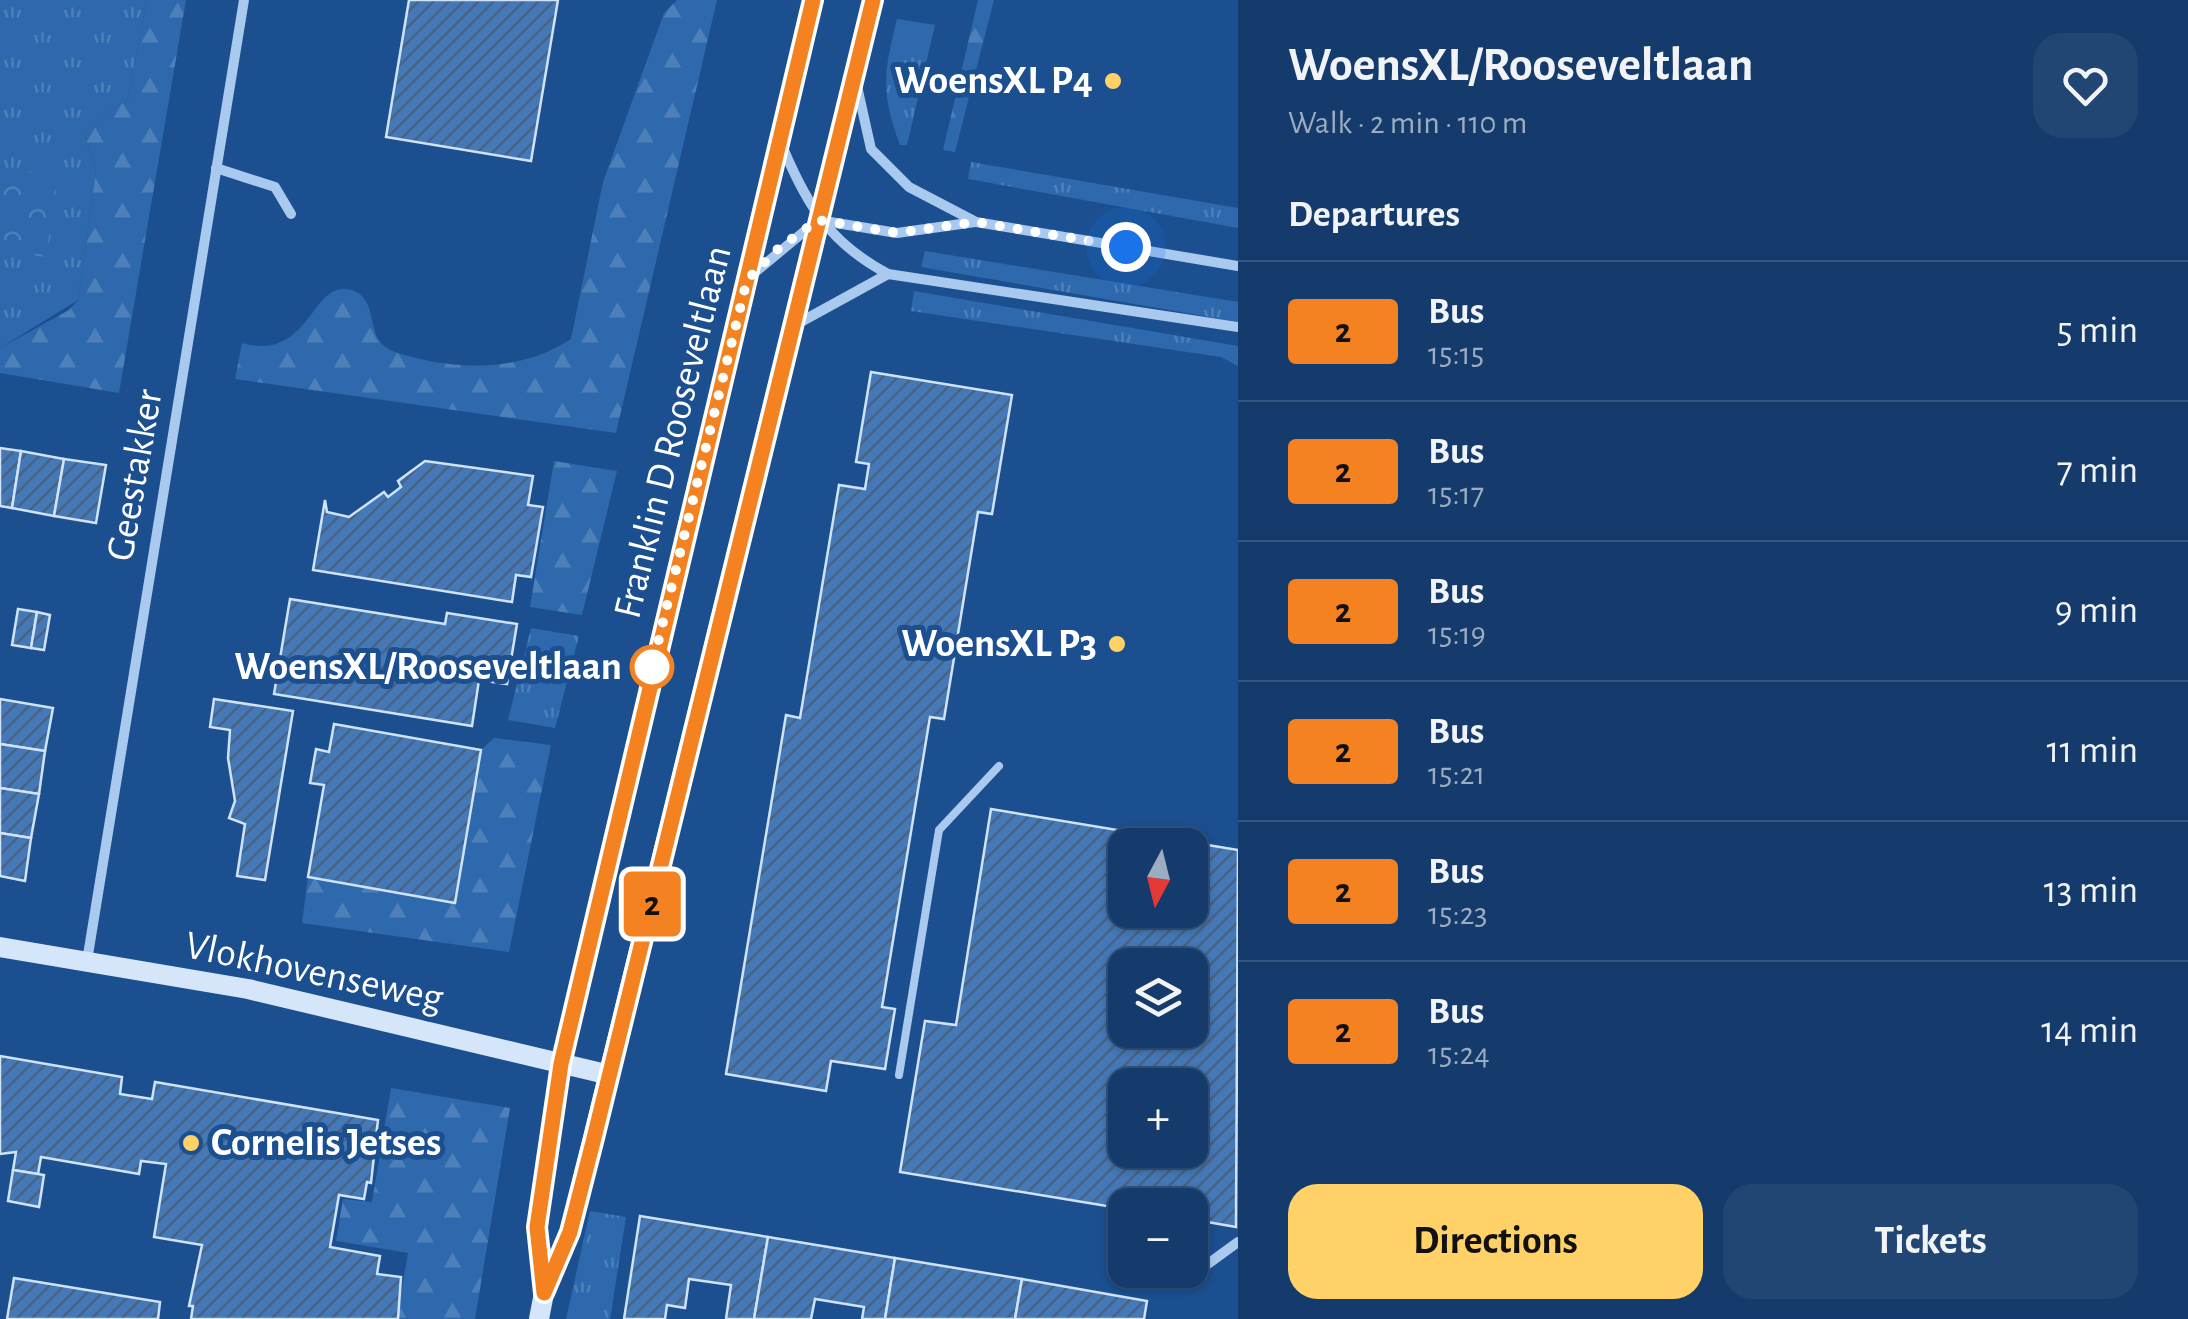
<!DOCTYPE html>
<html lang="en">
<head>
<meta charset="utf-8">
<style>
  :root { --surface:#143b6b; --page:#214673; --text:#f1f3f6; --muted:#9dadc1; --line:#33557e; --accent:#ffd166 }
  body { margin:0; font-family:"Alegreya Sans",sans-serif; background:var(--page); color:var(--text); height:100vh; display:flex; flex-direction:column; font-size:38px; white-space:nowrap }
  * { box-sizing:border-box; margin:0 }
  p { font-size:32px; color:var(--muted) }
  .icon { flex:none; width:55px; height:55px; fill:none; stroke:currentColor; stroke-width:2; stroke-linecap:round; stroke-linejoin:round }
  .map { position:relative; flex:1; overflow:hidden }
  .drawer { display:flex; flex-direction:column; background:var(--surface); width:950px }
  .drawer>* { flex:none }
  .badge { padding:0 20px; border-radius:8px; font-size:35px; line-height:65px }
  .needle { width:65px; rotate:187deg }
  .controls { position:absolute; left:1108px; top:828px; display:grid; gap:20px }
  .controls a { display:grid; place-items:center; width:100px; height:100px; border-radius:20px; background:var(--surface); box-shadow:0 2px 8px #0004,0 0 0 2px var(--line); font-size:50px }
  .you { position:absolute; width:50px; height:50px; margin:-25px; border:8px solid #fff; border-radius:50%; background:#1a73e8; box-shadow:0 0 0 15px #1a73e833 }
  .map>.badge { position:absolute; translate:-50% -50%; box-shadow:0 0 0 5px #fff }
  h2 { padding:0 50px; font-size:38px; line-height:90px }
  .round { display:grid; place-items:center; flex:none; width:105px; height:105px; border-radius:30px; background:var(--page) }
  .head { display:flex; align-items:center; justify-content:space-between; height:170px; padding:0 50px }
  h1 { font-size:48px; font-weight:700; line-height:75px }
  .button { display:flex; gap:20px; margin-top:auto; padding:20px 50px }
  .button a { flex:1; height:115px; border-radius:30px; background:var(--accent); color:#111; font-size:40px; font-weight:700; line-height:115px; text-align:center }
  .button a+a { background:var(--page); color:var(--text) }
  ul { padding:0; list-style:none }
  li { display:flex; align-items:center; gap:30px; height:140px; padding:0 50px; border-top:2px solid var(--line) }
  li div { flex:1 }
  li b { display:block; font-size:38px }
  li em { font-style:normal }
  li .badge { min-width:110px; font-weight:700; text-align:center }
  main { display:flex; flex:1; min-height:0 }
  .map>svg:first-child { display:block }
  .grass { fill:url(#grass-tufts) }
  .forest { fill:url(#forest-firs) }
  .park { fill:url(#park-crowns) }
  .building { fill:url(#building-hatch); stroke:#cfe3fa; stroke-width:2.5; fill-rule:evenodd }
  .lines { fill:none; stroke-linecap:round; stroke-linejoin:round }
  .lane { stroke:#a9c9ee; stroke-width:8 }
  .street { stroke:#a9c9ee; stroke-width:10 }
  .secondary { stroke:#d6e6fa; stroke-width:20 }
  .line-casing { stroke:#fff; stroke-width:22 }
  .line { stroke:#f58220; stroke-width:15 }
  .walk { stroke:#fff; stroke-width:10; stroke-dasharray:0 18 }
  .poi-dot { fill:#ffd166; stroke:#1b4f8f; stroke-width:4 }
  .stop-dot { fill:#fff; stroke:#f58220; stroke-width:5 }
  .labels { text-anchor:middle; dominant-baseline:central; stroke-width:10; stroke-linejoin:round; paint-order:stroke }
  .poi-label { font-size:40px; font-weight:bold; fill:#fff; stroke:#1b4f8f; text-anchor:end }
  .street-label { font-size:40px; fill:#fff; stroke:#1b4f8f }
  .stop-label { font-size:40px; font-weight:bold; fill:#fff; stroke:#1b4f8f; text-anchor:end }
</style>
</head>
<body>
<main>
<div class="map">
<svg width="1238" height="1319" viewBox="0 0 1238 1319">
  <defs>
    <pattern id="grass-tufts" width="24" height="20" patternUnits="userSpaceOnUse" patternTransform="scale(2.5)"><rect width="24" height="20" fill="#2e69ad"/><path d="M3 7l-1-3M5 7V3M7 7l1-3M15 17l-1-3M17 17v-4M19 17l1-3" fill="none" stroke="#4d80b9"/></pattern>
    <pattern id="forest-firs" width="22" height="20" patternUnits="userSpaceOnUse" patternTransform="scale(2.5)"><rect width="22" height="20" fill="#2e69ad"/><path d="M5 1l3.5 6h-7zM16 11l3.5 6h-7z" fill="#4d80b9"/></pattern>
    <pattern id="park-crowns" width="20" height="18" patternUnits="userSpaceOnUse" patternTransform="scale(2.5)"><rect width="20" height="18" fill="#2e69ad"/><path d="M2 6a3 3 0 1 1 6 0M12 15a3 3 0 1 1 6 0" fill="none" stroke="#4d80b9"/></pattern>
    <pattern id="building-hatch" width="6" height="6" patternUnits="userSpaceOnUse" patternTransform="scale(2.5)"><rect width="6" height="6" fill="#4478b7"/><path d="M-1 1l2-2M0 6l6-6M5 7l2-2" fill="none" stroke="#486282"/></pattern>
  </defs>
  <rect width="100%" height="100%" fill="#1b4f8f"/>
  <!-- grass -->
  <g class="grass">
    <polygon points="0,0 147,0 128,98 84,133 96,171 78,300 0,348"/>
    <path d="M897,19L935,25L907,145H900C880,92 884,72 897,19Z"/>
    <polygon points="971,162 1238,208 1238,228 968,179"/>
    <polygon points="925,251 1238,302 1238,322 921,267"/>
    <polygon points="914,291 1238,346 1238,366 1221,357 911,311"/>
    <polygon points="531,628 579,636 555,728 508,720"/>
    <polygon points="590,1211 626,1217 610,1319 566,1319"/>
  </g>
  <!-- forest -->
  <g class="forest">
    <polygon points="147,0 186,0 119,393 0,373 0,348 69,310 78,300 96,171 84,133 128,98"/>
    <path d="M677,0H717L616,433L235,379L242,343C313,363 311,274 354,291C376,300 368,328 381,343C389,352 405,355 416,358C467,371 526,369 571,339L603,182L664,13Z"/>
    <polygon points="978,0 994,0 955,152 943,150"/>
    <polygon points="554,461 617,471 582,615 530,607"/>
    <polygon points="494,738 551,745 509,952 302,923 308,877 455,903 481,750"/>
    <polygon points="391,1088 510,1108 475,1319 397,1319 408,1253 336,1241 343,1199 372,1202"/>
  </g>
  <!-- park -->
  <polygon class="park" points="0,167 58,176 46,257 0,250"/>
  <!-- building -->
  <g class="building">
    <polygon points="409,0 558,0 531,161 386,137"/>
    <polygon points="871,372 1012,395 992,514 978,512 944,719 930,717 882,1007 895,1009 885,1069 831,1061 826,1091 726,1074 786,715 800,718 839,485 865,489 869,464 856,462"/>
    <polygon points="0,448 21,451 12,508 0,506"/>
    <polygon points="21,451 64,459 54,516 12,508"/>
    <polygon points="64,459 106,465 96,523 54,516"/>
    <polygon points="425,461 533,476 528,505 543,507 531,577 516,575 512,602 313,570 325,500 327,512 349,517 384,492 388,497 401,487 398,481"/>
    <polygon points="290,599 445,624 447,613 517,624 507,684 479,680 472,726 274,694"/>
    <polygon points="18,609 37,612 31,648 12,645"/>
    <polygon points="37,612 50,615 44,650 31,648"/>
    <polygon points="0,699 53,708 45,751 0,744"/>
    <polygon points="214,699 293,711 265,880 237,876 245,824 229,818 235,801 228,758 230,730 210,727"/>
    <polygon points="334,724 481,750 455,903 308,877 324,785 310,783 316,749 329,752"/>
    <polygon points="0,744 45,751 39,794 0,788"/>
    <polygon points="0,788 39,794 31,838 0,833"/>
    <path d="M991,809L1238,850L1236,1227L1190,1219V1205H1125V1209L900,1172L925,1021L956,1025ZM1125,845H1190V910H1125ZM1125,965H1190V1030H1125ZM1125,1085H1190V1150H1125Z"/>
    <polygon points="0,833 31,838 25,881 0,876"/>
    <polygon points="0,1056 122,1077 120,1094 152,1099 155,1082 378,1120 371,1183 367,1182 364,1199 339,1195 330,1247 380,1256 377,1274 401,1277 398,1319 191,1319 193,1306 189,1306 202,1245 154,1237 166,1164 141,1161 139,1174 41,1157 38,1174 13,1170 16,1152 0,1154"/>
    <polygon points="13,1170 44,1175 39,1207 8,1201"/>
    <polygon points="640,1216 768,1237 754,1319 726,1319 731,1285 689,1279 685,1308 667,1305 665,1319 624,1319"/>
    <polygon points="768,1237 895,1258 885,1319 862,1319 864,1307 815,1299 811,1319 754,1319"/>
    <polygon points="895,1258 1022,1279 1015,1319 885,1319"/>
    <polygon points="14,1278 160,1302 158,1319 7,1319"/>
    <polygon points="1022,1279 1147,1301 1144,1319 1015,1319"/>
  </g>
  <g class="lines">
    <!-- lane -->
    <polyline class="lane" points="899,1075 939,830 999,766"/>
    <!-- street -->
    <g class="street">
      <polyline points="857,86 871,149 909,187 976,222 1238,266"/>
      <path d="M783,148C808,207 830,243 888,274L1238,327"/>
      <polyline points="216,168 275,187 291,214"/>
      <polyline points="753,274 818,220 897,233 975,222"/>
      <polyline points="797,324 888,274"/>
      <polyline points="87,961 244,0"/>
      <polyline points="1179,1285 1238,1242"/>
    </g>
    <!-- secondary -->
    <g class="secondary">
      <polyline points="0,947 248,989 610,1075"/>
      <polyline points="544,1291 537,1227 561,1064 813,0"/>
      <polyline points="539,1319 544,1293 570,1232 873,0"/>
    </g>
  </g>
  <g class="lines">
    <!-- line casing -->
    <g class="line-casing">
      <polyline id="line" points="813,0 561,1064 537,1227 544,1293 570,1232 594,1138 873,0"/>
    </g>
    <!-- line -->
    <use href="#line" class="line"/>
    <!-- walk -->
    <polyline class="walk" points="652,667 651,671 747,280 779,248 818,220 897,233 976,222 1126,247"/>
  </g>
  <!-- markers -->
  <g class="poi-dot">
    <circle cx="1113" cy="81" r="10"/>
    <circle cx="1117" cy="644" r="10"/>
    <circle cx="191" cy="1143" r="10"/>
  </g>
  <circle class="stop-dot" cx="652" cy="667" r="20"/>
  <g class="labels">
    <!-- poi labels -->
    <g class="poi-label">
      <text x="1093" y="81">WoensXL P4</text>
      <text x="1097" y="644">WoensXL P3</text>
      <text x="211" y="1143" text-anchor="start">Cornelis Jetses</text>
    </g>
    <!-- street labels -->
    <g class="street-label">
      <text transform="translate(673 432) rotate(-76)">Franklin D Rooseveltlaan</text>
      <text transform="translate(135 475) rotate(-80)">Geestakker</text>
      <text transform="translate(314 972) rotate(12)">Vlokhovenseweg</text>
    </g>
    <!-- stop labels -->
    <g class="stop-label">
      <text x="622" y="667">WoensXL/Rooseveltlaan</text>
    </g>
  </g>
</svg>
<div class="controls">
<a><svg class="needle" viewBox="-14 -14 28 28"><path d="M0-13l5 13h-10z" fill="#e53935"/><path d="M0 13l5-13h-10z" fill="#9dadc1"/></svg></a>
<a><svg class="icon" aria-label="layers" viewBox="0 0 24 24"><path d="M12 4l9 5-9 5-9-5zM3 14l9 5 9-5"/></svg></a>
<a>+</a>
<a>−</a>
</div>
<div class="you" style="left:1126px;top:247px"></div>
<b class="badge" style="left:652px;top:904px;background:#f58220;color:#111">2</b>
</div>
<section class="drawer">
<div class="head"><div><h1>WoensXL/Rooseveltlaan</h1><p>Walk · 2 min · 110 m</p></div><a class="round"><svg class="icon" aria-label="heart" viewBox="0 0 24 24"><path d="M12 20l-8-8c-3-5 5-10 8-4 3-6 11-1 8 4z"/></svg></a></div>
<h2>Departures</h2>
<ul>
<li><span class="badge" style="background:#f58220;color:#111">2</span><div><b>Bus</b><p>15:15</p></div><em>5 min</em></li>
<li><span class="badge" style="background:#f58220;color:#111">2</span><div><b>Bus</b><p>15:17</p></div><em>7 min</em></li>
<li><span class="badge" style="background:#f58220;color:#111">2</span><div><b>Bus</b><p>15:19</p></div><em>9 min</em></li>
<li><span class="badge" style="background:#f58220;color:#111">2</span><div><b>Bus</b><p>15:21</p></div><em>11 min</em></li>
<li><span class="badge" style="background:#f58220;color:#111">2</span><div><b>Bus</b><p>15:23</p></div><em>13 min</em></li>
<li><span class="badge" style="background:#f58220;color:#111">2</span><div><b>Bus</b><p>15:24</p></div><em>14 min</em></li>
</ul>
<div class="button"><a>Directions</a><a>Tickets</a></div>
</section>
</main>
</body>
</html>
